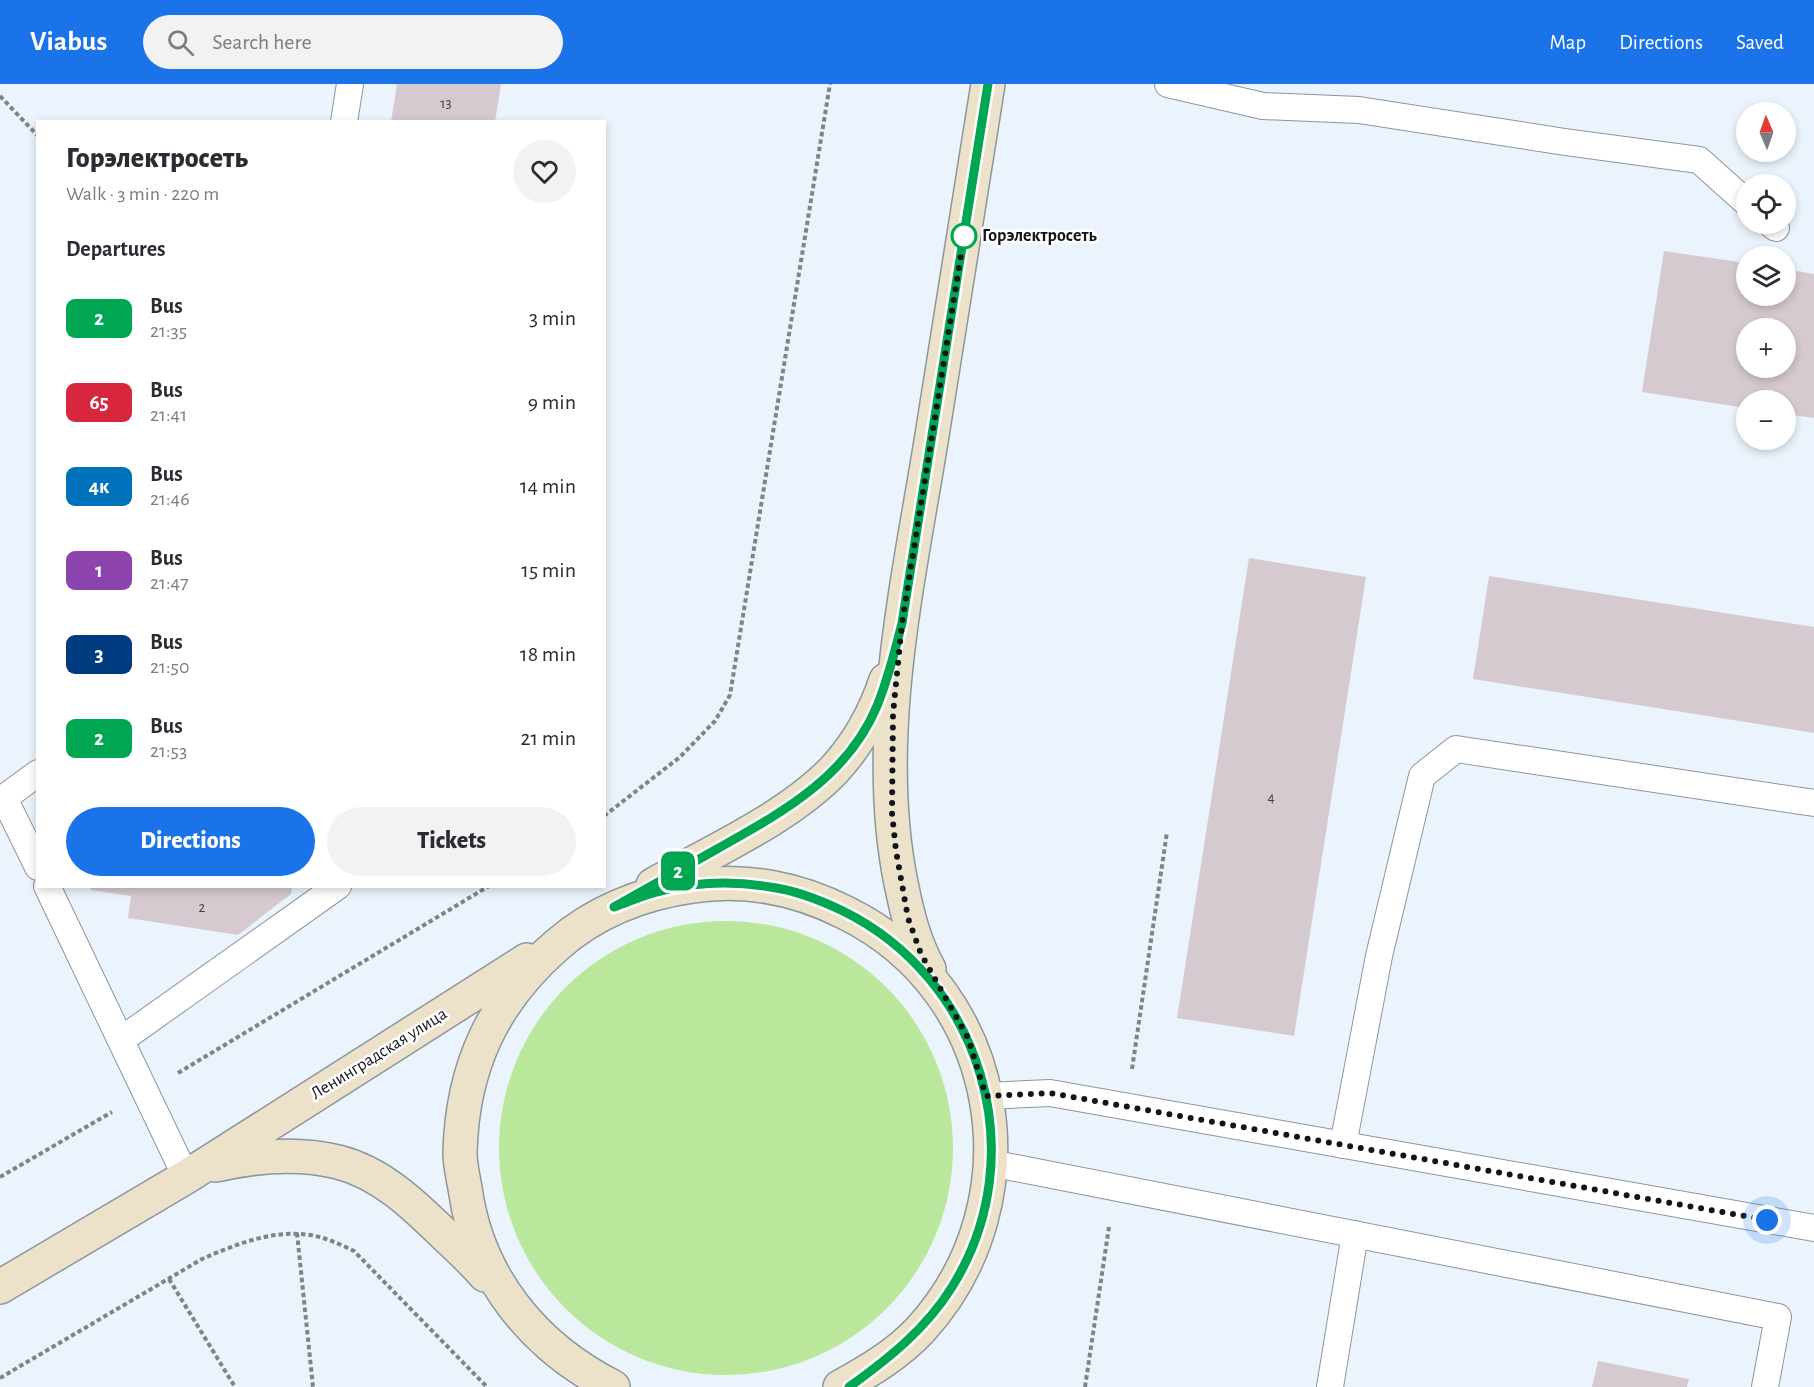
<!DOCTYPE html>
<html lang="en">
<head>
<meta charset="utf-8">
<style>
  :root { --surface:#fff; --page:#f2f2f3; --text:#2b2b33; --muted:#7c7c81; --accent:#1a73e8 }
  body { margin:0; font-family:"Alegreya Sans",sans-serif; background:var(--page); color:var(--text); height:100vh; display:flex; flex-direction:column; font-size:22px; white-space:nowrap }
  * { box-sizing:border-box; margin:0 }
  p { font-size:20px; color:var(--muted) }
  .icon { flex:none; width:33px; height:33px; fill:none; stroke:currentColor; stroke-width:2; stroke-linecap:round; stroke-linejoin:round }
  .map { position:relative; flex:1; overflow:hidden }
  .drawer { position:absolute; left:36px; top:36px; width:570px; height:768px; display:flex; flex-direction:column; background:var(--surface); border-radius:0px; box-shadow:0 3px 9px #0003 }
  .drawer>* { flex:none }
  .badge { padding:0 12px; border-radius:9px; font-size:21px; line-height:39px }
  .needle { width:39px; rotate:358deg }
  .controls { position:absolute; left:1736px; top:18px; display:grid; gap:12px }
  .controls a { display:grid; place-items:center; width:60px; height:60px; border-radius:50%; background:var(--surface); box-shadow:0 3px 9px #0003; font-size:30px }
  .you { position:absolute; width:30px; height:30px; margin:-15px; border:4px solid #fff; border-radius:50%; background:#1a73e8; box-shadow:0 0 0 9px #1a73e833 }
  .map>.badge { position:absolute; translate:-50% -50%; box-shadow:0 0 0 3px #fff }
  h2 { padding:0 30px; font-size:22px; line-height:54px }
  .round { display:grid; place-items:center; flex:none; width:63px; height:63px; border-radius:32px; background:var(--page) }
  .overview { display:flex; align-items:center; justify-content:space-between; height:102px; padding:0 30px }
  h1 { font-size:28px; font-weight:800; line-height:45px }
  .cta { display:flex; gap:12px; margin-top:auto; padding:12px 30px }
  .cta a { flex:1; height:69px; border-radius:36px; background:var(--accent); color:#fff; font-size:24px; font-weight:800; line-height:69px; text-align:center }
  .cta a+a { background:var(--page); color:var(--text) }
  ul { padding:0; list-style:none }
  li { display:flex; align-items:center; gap:18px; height:84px; padding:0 30px }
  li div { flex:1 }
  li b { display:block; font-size:22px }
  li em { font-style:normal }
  li .badge { min-width:66px; font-weight:700; text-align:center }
  header { display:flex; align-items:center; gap:36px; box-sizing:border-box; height:84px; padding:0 30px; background:var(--accent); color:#fff }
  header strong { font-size:28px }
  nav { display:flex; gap:33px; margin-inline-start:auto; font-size:21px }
  .search { width:420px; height:54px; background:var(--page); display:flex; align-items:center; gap:15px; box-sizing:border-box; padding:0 21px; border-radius:33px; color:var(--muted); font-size:22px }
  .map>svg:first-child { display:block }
  .green { fill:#bbe79c }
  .building { fill:#d5cad0; fill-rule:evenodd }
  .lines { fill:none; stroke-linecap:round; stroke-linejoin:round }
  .service-casing { stroke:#8d969d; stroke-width:28 }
  .secondary-casing { stroke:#8d969d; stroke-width:36 }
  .path { stroke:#7e8489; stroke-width:4; stroke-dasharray:4.5 3; stroke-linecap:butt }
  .service { stroke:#fff; stroke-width:26 }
  .secondary { stroke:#ece2ca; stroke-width:33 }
  .line-casing { stroke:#fff; stroke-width:14 }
  .line { stroke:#00a651; stroke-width:9 }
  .walk { stroke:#121518; stroke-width:6; stroke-dasharray:0 10.8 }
  .stop-dot { fill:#fff; stroke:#00a651; stroke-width:3 }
  .labels { text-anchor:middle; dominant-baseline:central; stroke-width:5; stroke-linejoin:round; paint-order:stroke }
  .number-label { font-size:15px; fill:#434246 }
  .stop-label { font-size:18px; font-weight:bold; fill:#121518; stroke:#fff; text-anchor:start }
  .street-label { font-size:18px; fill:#121518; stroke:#fff }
</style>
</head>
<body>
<header>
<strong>Viabus</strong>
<div class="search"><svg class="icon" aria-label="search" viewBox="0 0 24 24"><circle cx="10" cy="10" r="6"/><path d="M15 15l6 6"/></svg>Search here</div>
<nav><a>Map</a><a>Directions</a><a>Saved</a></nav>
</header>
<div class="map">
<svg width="1814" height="1303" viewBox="0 0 1814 1303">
  <rect width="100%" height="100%" fill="#ebf4fc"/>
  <!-- green -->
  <circle class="green" cx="726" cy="1064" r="227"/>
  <!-- building -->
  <g class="building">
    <polygon points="397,0 501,0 495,38 391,38"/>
    <path d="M1664,167L1746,179V212H1785V185L1814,190V334L1785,330V316H1746V324L1642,308ZM1746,244H1785V284H1746Z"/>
    <polygon points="1249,474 1366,493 1294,952 1177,934"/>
    <polygon points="1489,492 1814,543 1814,649 1473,595"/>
    <polygon points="91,802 292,802 291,810 238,851 128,834 131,812 91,806"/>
    <polygon points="1598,1277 1689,1295 1687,1303 1592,1303"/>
  </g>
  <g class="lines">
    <!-- service casing -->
    <g class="service-casing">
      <g id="service">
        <polyline points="1168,0 1263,22 1359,26 1565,58 1699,76 1746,118"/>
        <polyline points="344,38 350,0"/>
        <polyline points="1771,140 1776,144"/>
        <polyline points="38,689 4,714 38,783"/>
        <polyline points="47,802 186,1093"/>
        <polyline points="121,956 338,802"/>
        <polyline points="986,1012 1050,1009 1814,1144"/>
        <polyline points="1343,1061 1379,872 1422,692 1456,665 1814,719"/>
        <polyline points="990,1079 1778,1233 1765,1303"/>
        <polyline points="1330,1303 1355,1150"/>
      </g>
    </g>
    <!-- secondary casing -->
    <g class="secondary-casing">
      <g id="secondary">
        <path d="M653,801C711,768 788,734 834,686C858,660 875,629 886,596"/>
        <path d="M929,885C914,858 907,829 901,799C871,652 910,491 933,345C952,230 970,115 988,0"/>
        <path d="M216,1081C255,1072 298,1068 338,1078C382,1089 415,1122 446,1152C460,1165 473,1177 485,1191"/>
        <polyline points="0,1203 186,1093 527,876"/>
        <path d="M613,1303C534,1263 477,1194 465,1104C463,1093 460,1081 460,1069C462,983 493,917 557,861C596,827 643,809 693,802C746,794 799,805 846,829C1004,907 1038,1116 921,1245C898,1270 869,1287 840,1303"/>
      </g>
    </g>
    <!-- path -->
    <g class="path">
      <polyline points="0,12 38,52"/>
      <polyline points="604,732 680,673 715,637 730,611 830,0"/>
      <polyline points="1132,985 1167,748"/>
      <polyline points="178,989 489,802"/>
      <polyline points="0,1093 112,1028"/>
      <polyline points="297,1149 313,1303"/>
      <polyline points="169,1195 235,1303"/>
      <path d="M0,1294L202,1175C241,1158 286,1140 329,1156C337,1159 346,1163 354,1167L487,1303"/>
      <polyline points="1085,1303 1109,1143"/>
    </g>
    <!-- service -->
    <use href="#service" class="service"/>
    <!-- secondary -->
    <use href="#secondary" class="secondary"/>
  </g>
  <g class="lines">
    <!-- line casing -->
    <g class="line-casing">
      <path id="line" d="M849,1303C888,1275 926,1245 952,1203C1035,1070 981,895 843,827C820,816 795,806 770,803C734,797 696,798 661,807C645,810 629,818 614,823C648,804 683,784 717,765C781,729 847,694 877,622C888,595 895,567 902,539L988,0"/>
    </g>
    <!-- line -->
    <use href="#line" class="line"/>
    <!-- walk -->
    <polyline class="walk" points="964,152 902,539 893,630 892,729 896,767 908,834 921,870 968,954 986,1012 1050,1009 1767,1136"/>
  </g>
  <!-- markers -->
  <circle class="stop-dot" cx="964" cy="152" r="12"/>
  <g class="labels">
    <!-- number labels -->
    <g class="number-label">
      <text x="446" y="19">13</text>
      <text x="1271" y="713">4</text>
      <text x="202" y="823">2</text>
    </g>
    <!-- stop labels -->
    <g class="stop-label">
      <text x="982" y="152">Горэлектросеть</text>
    </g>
    <!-- street labels -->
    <g class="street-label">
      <text transform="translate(379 970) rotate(-32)">Ленинградская улица</text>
    </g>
  </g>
</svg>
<div class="controls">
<a><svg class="needle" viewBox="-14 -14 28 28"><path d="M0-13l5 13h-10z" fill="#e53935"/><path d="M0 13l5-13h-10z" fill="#7c7c81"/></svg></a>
<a><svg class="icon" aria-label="locate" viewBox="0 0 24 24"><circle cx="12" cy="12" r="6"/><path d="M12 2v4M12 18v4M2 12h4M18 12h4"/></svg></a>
<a><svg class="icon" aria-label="layers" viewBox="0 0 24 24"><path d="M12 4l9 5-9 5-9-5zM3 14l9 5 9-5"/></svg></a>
<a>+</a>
<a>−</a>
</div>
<div class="you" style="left:1767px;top:1136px"></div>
<b class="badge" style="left:678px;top:787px;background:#00a651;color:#fff">2</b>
<section class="drawer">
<div class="overview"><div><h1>Горэлектросеть</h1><p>Walk · 3 min · 220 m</p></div><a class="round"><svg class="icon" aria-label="heart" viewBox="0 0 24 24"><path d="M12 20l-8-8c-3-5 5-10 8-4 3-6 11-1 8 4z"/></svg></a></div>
<h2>Departures</h2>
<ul>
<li><span class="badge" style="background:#00a651;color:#fff">2</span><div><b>Bus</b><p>21:35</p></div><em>3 min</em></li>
<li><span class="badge" style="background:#d7263d;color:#fff">65</span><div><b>Bus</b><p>21:41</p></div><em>9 min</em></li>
<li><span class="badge" style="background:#0072bc;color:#fff">4к</span><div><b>Bus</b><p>21:46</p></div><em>14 min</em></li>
<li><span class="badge" style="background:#8e44ad;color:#fff">1</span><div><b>Bus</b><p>21:47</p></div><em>15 min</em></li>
<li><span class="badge" style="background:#003b80;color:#fff">3</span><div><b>Bus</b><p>21:50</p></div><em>18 min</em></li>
<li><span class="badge" style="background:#00a651;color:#fff">2</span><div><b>Bus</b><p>21:53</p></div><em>21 min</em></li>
</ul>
<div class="cta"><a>Directions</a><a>Tickets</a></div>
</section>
</div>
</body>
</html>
